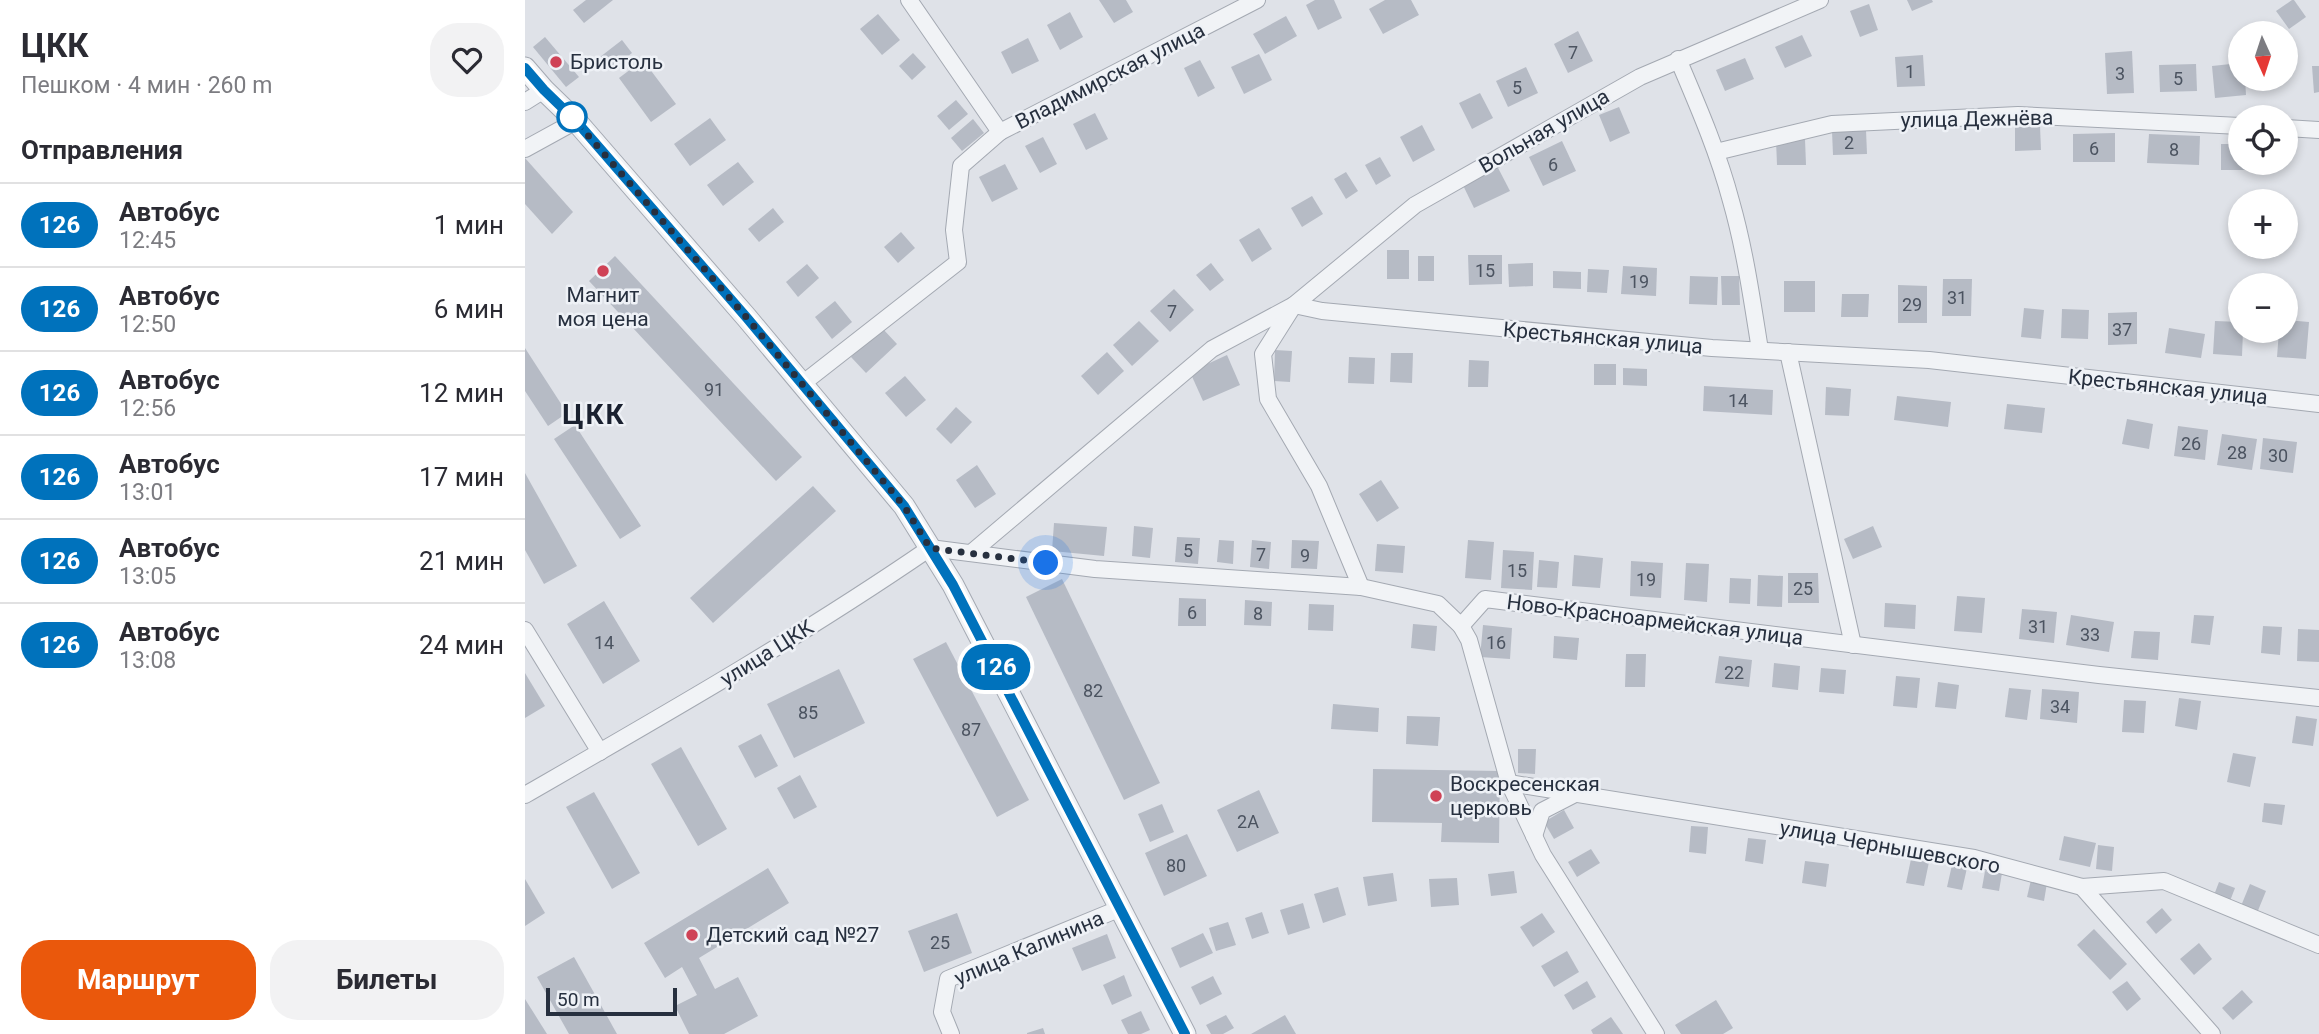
<!DOCTYPE html>
<html lang="ru">
<head>
<meta charset="utf-8">
<style>
  :root { --surface:#fff; --page:#f2f2f3; --text:#2b2b33; --muted:#7c7c81; --line:#e1e1e2; --accent:#ea580c }
  body { margin:0; font-family:Roboto,sans-serif; background:var(--page); color:var(--text); height:100vh; display:flex; flex-direction:column; font-size:26px; white-space:nowrap }
  * { box-sizing:border-box; margin:0 }
  p { font-size:23px; color:var(--muted) }
  .icon { flex:none; width:38px; height:38px; fill:none; stroke:currentColor; stroke-width:2; stroke-linecap:round; stroke-linejoin:round }
  .map { position:relative; flex:1; overflow:hidden }
  .details { display:flex; flex-direction:column; background:var(--surface); width:525px }
  .details>* { flex:none }
  .badge { padding:0 14px; border-radius:23px; font-size:24px; line-height:46px }
  .needle { width:46px; rotate:177deg }
  .fabs { position:absolute; left:1703px; top:21px; display:grid; gap:14px }
  .fabs a { display:grid; place-items:center; width:70px; height:70px; border-radius:50%; background:var(--surface); box-shadow:0 4px 10px #0003; font-size:35px }
  .scale { position:absolute; left:21px; bottom:18px; width:131px; box-sizing:border-box; padding-left:7px; border:4px solid #27303f; border-top:0; font-size:19px; line-height:24px; white-space:nowrap; color:#27303f; -webkit-text-stroke:5px #eef1f6; paint-order:stroke }
  .you { position:absolute; width:35px; height:35px; margin:-18px; border:5px solid #fff; border-radius:50%; background:#1a73e8; box-shadow:0 0 0 10px #1a73e833 }
  .map>.badge { position:absolute; translate:-50% -50%; box-shadow:0 0 0 4px #fff }
  h2 { padding:0 21px; font-size:26px; line-height:63px }
  .round { display:grid; place-items:center; flex:none; width:74px; height:74px; border-radius:28px; background:var(--page) }
  .head { display:flex; align-items:center; justify-content:space-between; height:119px; padding:0 21px }
  h1 { font-size:33px; font-weight:700; line-height:52px }
  .cta { display:flex; gap:14px; margin-top:auto; padding:14px 21px }
  .cta a { flex:1; height:80px; border-radius:28px; background:var(--accent); color:#fff; font-size:28px; font-weight:700; line-height:80px; text-align:center }
  .cta a+a { background:var(--page); color:var(--text) }
  ul { padding:0; list-style:none }
  li { display:flex; align-items:center; gap:21px; height:84px; padding:0 21px; border-top:2px solid var(--line) }
  li div { flex:1 }
  li b { display:block; font-size:26px }
  li em { font-style:normal }
  li .badge { min-width:77px; font-weight:700; text-align:center }
  main { display:flex; flex:1; min-height:0 }
  .map>svg:first-child { display:block }
  .building { fill:#b6bbc5 }
  .lines { fill:none; stroke-linecap:round; stroke-linejoin:round }
  .minor-casing { stroke:#a4a9b2; stroke-width:18 }
  .tertiary-casing { stroke:#a4a9b2; stroke-width:23 }
  .minor { stroke:#f1f3f6; stroke-width:16 }
  .tertiary { stroke:#f1f3f6; stroke-width:21 }
  .line-casing { stroke:#fff; stroke-width:16 }
  .line { stroke:#0072bc; stroke-width:10 }
  .walk { stroke:#27303f; stroke-width:7; stroke-dasharray:0 12.6 }
  .poi-dot { fill:#cf4256; stroke:#eef1f6; stroke-width:2.5 }
  .stop-dot { fill:#fff; stroke:#0072bc; stroke-width:3.5 }
  .labels { text-anchor:middle; dominant-baseline:central; stroke-width:5; stroke-linejoin:round; paint-order:stroke }
  .number-label { font-size:18px; fill:#4b5360 }
  .poi-label { font-size:21px; fill:#27303f; stroke:#eef1f6; text-anchor:start }
  .street-label { font-size:21px; fill:#27303f; stroke:#eef1f6 }
  .district-label { font-size:28px; font-weight:bold; letter-spacing:2px; fill:#1a2130; stroke:#eef1f6 }
</style>
</head>
<body>
<main>
<section class="details">
<div class="head"><div><h1>ЦКК</h1><p>Пешком · 4 мин · 260 m</p></div><a class="round"><svg class="icon" aria-label="heart" viewBox="0 0 24 24"><path d="M12 20l-8-8c-3-5 5-10 8-4 3-6 11-1 8 4z"/></svg></a></div>
<h2>Отправления</h2>
<ul>
<li><span class="badge" style="background:#0072bc;color:#fff">126</span><div><b>Автобус</b><p>12:45</p></div><em>1 мин</em></li>
<li><span class="badge" style="background:#0072bc;color:#fff">126</span><div><b>Автобус</b><p>12:50</p></div><em>6 мин</em></li>
<li><span class="badge" style="background:#0072bc;color:#fff">126</span><div><b>Автобус</b><p>12:56</p></div><em>12 мин</em></li>
<li><span class="badge" style="background:#0072bc;color:#fff">126</span><div><b>Автобус</b><p>13:01</p></div><em>17 мин</em></li>
<li><span class="badge" style="background:#0072bc;color:#fff">126</span><div><b>Автобус</b><p>13:05</p></div><em>21 мин</em></li>
<li><span class="badge" style="background:#0072bc;color:#fff">126</span><div><b>Автобус</b><p>13:08</p></div><em>24 мин</em></li>
</ul>
<div class="cta"><a>Маршрут</a><a>Билеты</a></div>
</section>
<div class="map">
<svg width="1794" height="1034" viewBox="0 0 1794 1034">
  <rect width="100%" height="100%" fill="#dfe2e8"/>
  <!-- building -->
  <g class="building">
    <polygon points="61,0 88,0 59,23 48,10"/>
    <polygon points="574,0 601,0 608,12 589,23"/>
    <polygon points="790,0 809,0 817,18 793,30 781,5"/>
    <polygon points="860,0 886,0 894,15 858,34 844,9"/>
    <polygon points="1382,0 1407,0 1408,2 1387,11"/>
    <polygon points="1767,0 1769,0 1781,17 1764,29 1751,11"/>
    <polygon points="1344,4 1353,30 1335,37 1325,11"/>
    <polygon points="545,12 558,37 535,50 522,25"/>
    <polygon points="353,14 375,40 357,55 335,29"/>
    <polygon points="761,16 772,36 740,54 728,34"/>
    <polygon points="1053,31 1068,61 1043,73 1029,44"/>
    <polygon points="1277,35 1287,56 1260,68 1250,47"/>
    <polygon points="20,37 54,77 41,87 8,47"/>
    <polygon points="503,38 514,61 487,74 476,52"/>
    <polygon points="97,40 107,53 85,70 75,57"/>
    <polygon points="1607,51 1609,93 1582,94 1580,53"/>
    <polygon points="388,53 401,67 387,80 374,66"/>
    <polygon points="734,54 747,80 719,94 706,67"/>
    <polygon points="1398,55 1400,86 1372,87 1370,57"/>
    <polygon points="1220,58 1229,79 1200,91 1191,70"/>
    <polygon points="118,60 151,104 126,122 94,78"/>
    <polygon points="675,60 690,88 673,97 659,68"/>
    <polygon points="1715,63 1715,79 1720,79 1721,95 1690,98 1687,66"/>
    <polygon points="1671,64 1672,91 1635,92 1634,65"/>
    <polygon points="1787,66 1794,66 1794,92 1789,93"/>
    <polygon points="1001,67 1013,93 983,107 971,81"/>
    <polygon points="955,93 968,118 947,129 934,103"/>
    <polygon points="431,100 443,114 424,130 412,116"/>
    <polygon points="1094,107 1105,133 1085,142 1074,115"/>
    <polygon points="570,113 583,139 561,150 548,124"/>
    <polygon points="185,118 201,140 165,166 149,144"/>
    <polygon points="448,119 459,133 437,151 426,138"/>
    <polygon points="897,125 910,150 888,162 875,137"/>
    <polygon points="1515,126 1516,150 1490,151 1490,127"/>
    <polygon points="1341,130 1342,154 1308,155 1307,131"/>
    <polygon points="1590,133 1590,162 1548,162 1548,134"/>
    <polygon points="1624,134 1675,136 1674,165 1622,163"/>
    <polygon points="518,137 532,164 515,173 500,146"/>
    <polygon points="1280,139 1281,165 1252,165 1251,140"/>
    <polygon points="1037,141 1051,171 1018,186 1004,157"/>
    <polygon points="1696,144 1715,144 1715,163 1727,163 1727,170 1696,170"/>
    <polygon points="855,157 866,176 851,185 840,165"/>
    <polygon points="0,158 48,212 27,234 0,204"/>
    <polygon points="213,162 229,182 198,206 182,185"/>
    <polygon points="970,162 985,191 949,208 935,179"/>
    <polygon points="480,164 493,189 467,202 454,177"/>
    <polygon points="821,172 833,191 821,199 809,179"/>
    <polygon points="787,196 798,214 777,227 766,208"/>
    <polygon points="248,208 259,222 234,242 223,229"/>
    <polygon points="734,228 747,249 727,262 714,240"/>
    <polygon points="376,232 390,248 373,263 359,247"/>
    <rect x="862" y="250" width="22" height="29"/>
    <polygon points="943,255 977,255 977,284 944,285"/>
    <polygon points="90,256 277,457 251,481 64,281"/>
    <rect x="893" y="256" width="16" height="25"/>
    <polygon points="686,263 699,280 685,291 671,275"/>
    <polygon points="1008,263 1008,286 984,287 983,264"/>
    <polygon points="282,264 294,278 273,297 261,282"/>
    <polygon points="1098,266 1132,268 1131,296 1096,294"/>
    <polygon points="1063,269 1084,270 1082,293 1062,292"/>
    <polygon points="1028,271 1056,272 1056,289 1028,288"/>
    <polygon points="1165,276 1193,277 1192,305 1164,304"/>
    <polygon points="1196,276 1214,276 1215,305 1197,305"/>
    <polygon points="1418,279 1447,279 1446,316 1417,316"/>
    <rect x="1259" y="281" width="31" height="31"/>
    <polygon points="1373,285 1402,286 1402,323 1373,323"/>
    <polygon points="649,289 669,310 645,332 625,311"/>
    <polygon points="1317,294 1344,294 1343,317 1316,317"/>
    <polygon points="310,301 327,322 307,339 290,317"/>
    <polygon points="1499,308 1519,310 1516,339 1496,337"/>
    <polygon points="1537,309 1564,310 1563,339 1536,338"/>
    <polygon points="1612,312 1612,344 1583,345 1583,313"/>
    <polygon points="1760,320 1784,322 1781,359 1752,357 1754,331 1760,331"/>
    <polygon points="614,321 634,341 607,366 588,345"/>
    <polygon points="1690,321 1715,322 1715,331 1718,331 1717,356 1688,354"/>
    <polygon points="357,328 372,344 341,373 326,357"/>
    <polygon points="1644,328 1680,334 1676,358 1640,353"/>
    <polygon points="0,348 42,413 23,426 0,391"/>
    <polygon points="750,350 767,351 765,382 749,381"/>
    <polygon points="582,352 599,371 573,395 556,376"/>
    <polygon points="866,353 888,353 887,383 865,382"/>
    <polygon points="702,355 715,385 678,401 665,372"/>
    <polygon points="824,357 850,358 849,384 823,383"/>
    <polygon points="944,360 964,361 963,387 943,387"/>
    <rect x="1069" y="364" width="22" height="21"/>
    <polygon points="1098,368 1122,369 1122,386 1098,385"/>
    <polygon points="380,376 401,400 381,417 360,393"/>
    <polygon points="1179,386 1248,390 1247,415 1178,411"/>
    <polygon points="1301,387 1326,389 1324,416 1300,415"/>
    <polygon points="1372,396 1426,402 1423,427 1369,420"/>
    <polygon points="1482,404 1520,408 1517,433 1479,429"/>
    <polygon points="431,407 447,422 426,444 411,429"/>
    <polygon points="1602,419 1628,424 1624,449 1597,444"/>
    <polygon points="50,425 116,526 95,539 29,439"/>
    <polygon points="1653,426 1683,430 1680,460 1649,456"/>
    <polygon points="1697,434 1732,439 1727,470 1692,465"/>
    <polygon points="1738,438 1772,442 1768,473 1735,469"/>
    <polygon points="452,465 471,494 450,508 431,480"/>
    <polygon points="0,473 52,566 19,584 0,550"/>
    <polygon points="856,480 874,508 852,522 834,494"/>
    <polygon points="288,486 311,511 188,623 165,598"/>
    <polygon points="529,523 582,527 579,556 527,551"/>
    <polygon points="609,526 628,528 625,558 607,556"/>
    <polygon points="1348,526 1357,547 1328,559 1319,539"/>
    <polygon points="652,537 675,538 673,564 650,562"/>
    <polygon points="694,540 709,541 708,564 692,562"/>
    <polygon points="727,540 746,542 744,569 725,567"/>
    <polygon points="767,540 794,541 792,569 766,568"/>
    <polygon points="943,540 969,542 966,580 940,578"/>
    <polygon points="852,544 880,546 878,573 850,571"/>
    <polygon points="978,550 1009,552 1007,590 976,588"/>
    <polygon points="1049,555 1078,558 1075,588 1047,586"/>
    <polygon points="1014,560 1034,562 1032,588 1012,587"/>
    <polygon points="1106,561 1138,563 1136,598 1105,596"/>
    <polygon points="1161,563 1184,564 1182,602 1159,600"/>
    <polygon points="1263,573 1293,573 1294,603 1263,603"/>
    <polygon points="1233,575 1258,576 1257,607 1232,606"/>
    <polygon points="1205,578 1226,579 1225,604 1204,603"/>
    <polygon points="537,579 635,783 599,800 501,597"/>
    <polygon points="1432,596 1460,598 1457,633 1429,631"/>
    <polygon points="654,598 681,599 681,626 653,626"/>
    <polygon points="720,600 747,602 746,626 719,625"/>
    <polygon points="79,601 115,661 78,684 42,624"/>
    <polygon points="1360,603 1391,605 1390,629 1359,627"/>
    <polygon points="784,604 809,605 808,631 783,630"/>
    <polygon points="1497,609 1532,612 1529,643 1494,639"/>
    <polygon points="1546,615 1589,622 1584,652 1541,645"/>
    <polygon points="1669,615 1689,616 1685,645 1666,643"/>
    <polygon points="888,624 912,626 910,651 886,648"/>
    <polygon points="958,625 987,628 985,659 955,657"/>
    <polygon points="1738,626 1757,627 1755,655 1736,653"/>
    <polygon points="1773,629 1794,630 1794,662 1772,661"/>
    <polygon points="1609,631 1635,632 1633,660 1606,658"/>
    <polygon points="1029,636 1054,638 1052,660 1028,658"/>
    <polygon points="421,642 504,800 472,817 388,659"/>
    <polygon points="1101,654 1121,654 1120,687 1100,687"/>
    <polygon points="1194,656 1227,660 1224,687 1190,683"/>
    <polygon points="1249,663 1275,666 1273,690 1247,687"/>
    <polygon points="1296,668 1321,670 1319,694 1294,692"/>
    <polygon points="314,669 340,723 269,758 242,704"/>
    <polygon points="0,673 20,706 0,718"/>
    <polygon points="1371,676 1395,678 1392,708 1368,706"/>
    <polygon points="1413,682 1434,685 1431,709 1410,707"/>
    <polygon points="1484,688 1506,690 1502,720 1480,717"/>
    <polygon points="1517,689 1554,692 1552,723 1515,719"/>
    <polygon points="1654,698 1676,701 1672,730 1650,726"/>
    <polygon points="1599,700 1621,701 1619,733 1597,732"/>
    <polygon points="808,704 854,708 853,732 806,729"/>
    <polygon points="882,716 915,717 913,746 881,744"/>
    <polygon points="1771,716 1792,719 1788,746 1767,743"/>
    <polygon points="236,734 253,766 230,778 213,746"/>
    <polygon points="156,747 202,829 173,846 126,764"/>
    <polygon points="993,749 1011,749 1010,774 993,773"/>
    <polygon points="1708,753 1731,757 1725,787 1702,782"/>
    <polygon points="848,769 975,771 974,843 916,842 917,823 847,822"/>
    <polygon points="275,775 292,807 269,819 252,788"/>
    <polygon points="734,790 754,833 712,852 692,810"/>
    <polygon points="69,792 115,873 87,889 41,807"/>
    <polygon points="1739,803 1760,805 1757,825 1737,822"/>
    <polygon points="637,804 649,832 625,842 613,814"/>
    <polygon points="1039,810 1049,828 1029,839 1019,822"/>
    <polygon points="1166,826 1183,827 1181,854 1164,852"/>
    <polygon points="662,834 682,876 639,896 620,853"/>
    <polygon points="1539,836 1571,843 1565,867 1534,860"/>
    <polygon points="1223,838 1241,840 1238,864 1220,861"/>
    <polygon points="1573,845 1589,847 1587,871 1571,869"/>
    <polygon points="1066,849 1075,863 1052,877 1043,862"/>
    <polygon points="1386,859 1404,862 1399,886 1381,883"/>
    <polygon points="1280,861 1304,864 1301,887 1277,883"/>
    <polygon points="1427,865 1442,868 1437,890 1422,887"/>
    <polygon points="243,868 264,903 174,958 190,989 213,977 233,1016 199,1034 164,1034 150,1006 172,995 157,967 140,978 119,943"/>
    <polygon points="989,871 992,893 966,896 963,874"/>
    <polygon points="1460,871 1477,873 1474,891 1457,888"/>
    <polygon points="868,873 872,901 843,906 838,877"/>
    <polygon points="932,878 934,905 906,907 904,879"/>
    <polygon points="0,879 20,913 0,926"/>
    <polygon points="1506,880 1522,883 1519,901 1502,897"/>
    <polygon points="1694,882 1710,888 1705,901 1689,895"/>
    <polygon points="1725,884 1741,891 1732,913 1716,906"/>
    <polygon points="813,887 821,915 798,923 789,894"/>
    <polygon points="778,903 785,928 763,935 755,910"/>
    <polygon points="1637,908 1647,920 1631,934 1621,922"/>
    <polygon points="737,912 744,933 727,939 720,918"/>
    <polygon points="432,913 447,953 399,972 383,931"/>
    <polygon points="1017,913 1030,932 1008,947 995,927"/>
    <polygon points="703,922 711,945 691,951 684,928"/>
    <polygon points="1569,929 1602,964 1585,980 1552,945"/>
    <polygon points="678,933 688,953 655,968 646,948"/>
    <polygon points="582,934 591,958 557,971 547,948"/>
    <polygon points="1674,943 1687,959 1669,975 1655,959"/>
    <polygon points="1042,951 1054,972 1029,987 1016,966"/>
    <polygon points="49,957 92,1034 44,1034 12,977"/>
    <polygon points="599,975 607,996 587,1005 578,985"/>
    <polygon points="688,976 697,994 675,1005 666,987"/>
    <polygon points="1062,981 1071,997 1048,1010 1039,995"/>
    <polygon points="1602,981 1616,999 1602,1011 1587,992"/>
    <polygon points="1717,990 1728,1002 1708,1020 1697,1008"/>
    <polygon points="0,999 22,1034 0,1034"/>
    <polygon points="1191,1000 1208,1028 1198,1034 1156,1034 1150,1025"/>
    <polygon points="616,1011 625,1030 616,1034 603,1034 596,1020"/>
    <polygon points="701,1015 709,1028 698,1034 686,1034 681,1025"/>
    <polygon points="760,1015 771,1034 726,1034"/>
    <polygon points="1086,1017 1098,1034 1068,1034 1066,1030"/>
    <polygon points="518,1028 520,1034 502,1034 502,1033"/>
  </g>
  <g class="lines">
    <!-- minor casing -->
    <g class="minor-casing">
      <g id="minor">
        <polyline points="384,0 475,132 732,0"/>
        <path d="M1153,59C1173,106 1193,152 1206,201C1220,250 1227,300 1235,350"/>
        <polyline points="0,102 19,90"/>
        <polyline points="1760,128 1794,130"/>
        <polyline points="0,149 51,121"/>
        <polyline points="1191,152 1307,124 1493,115 1715,126"/>
        <polyline points="1263,352 1328,645"/>
        <polyline points="277,384 433,262 429,230 436,166 475,132"/>
        <polyline points="446,553 687,349 769,305 797,311 1187,348 1404,360 1794,404"/>
        <polyline points="836,587 794,486 743,399 738,354 769,305 890,205 1115,77 1295,0"/>
        <polyline points="936,626 944,640 984,783 1018,855 1131,1034"/>
        <polyline points="0,630 75,752"/>
        <polyline points="984,783 1449,858 1557,887 1639,881 1794,945"/>
        <path d="M0,795C137,716 274,638 405,548L570,569L836,587L913,604L936,626L960,599L1574,675L1794,698"/>
        <polyline points="1009,836 1017,811 1050,794"/>
        <polyline points="1557,887 1687,1034"/>
        <polyline points="426,1034 417,1012 423,979 596,908"/>
      </g>
    </g>
    <!-- tertiary casing -->
    <g class="tertiary-casing">
      <polyline id="tertiary" points="0,68 19,90 51,121 222,318 379,506 428,585 660,1034"/>
    </g>
    <!-- minor -->
    <use href="#minor" class="minor"/>
    <!-- tertiary -->
    <use href="#tertiary" class="tertiary"/>
  </g>
  <g class="lines">
    <!-- line casing -->
    <g class="line-casing">
      <polyline id="line" points="0,68 19,90 51,121 222,318 379,506 428,585 660,1034"/>
    </g>
    <!-- line -->
    <use href="#line" class="line"/>
    <!-- walk -->
    <polyline class="walk" points="47,117 222,318 364,488 379,506 405,548 521,563"/>
  </g>
  <!-- markers -->
  <g class="poi-dot">
    <circle cx="31" cy="62" r="7"/>
    <circle cx="78" cy="271" r="7"/>
    <circle cx="911" cy="796" r="7"/>
    <circle cx="167" cy="935" r="7"/>
  </g>
  <circle class="stop-dot" cx="47" cy="117" r="14"/>
  <g class="labels">
    <!-- number labels -->
    <g class="number-label">
      <text x="1048" y="52">7</text>
      <text x="1385" y="71">1</text>
      <text x="1595" y="73">3</text>
      <text x="1653" y="78">5</text>
      <text x="992" y="87">5</text>
      <text x="1324" y="142">2</text>
      <text x="1569" y="148">6</text>
      <text x="1649" y="149">8</text>
      <text x="1028" y="164">6</text>
      <text x="960" y="270">15</text>
      <text x="1114" y="281">19</text>
      <text x="1432" y="297">31</text>
      <text x="1387" y="304">29</text>
      <text x="647" y="311">7</text>
      <text x="1597" y="329">37</text>
      <text x="189" y="389">91</text>
      <text x="1213" y="400">14</text>
      <text x="1666" y="443">26</text>
      <text x="1712" y="452">28</text>
      <text x="1753" y="455">30</text>
      <text x="663" y="550">5</text>
      <text x="736" y="554">7</text>
      <text x="780" y="555">9</text>
      <text x="992" y="570">15</text>
      <text x="1121" y="579">19</text>
      <text x="1278" y="588">25</text>
      <text x="667" y="612">6</text>
      <text x="733" y="613">8</text>
      <text x="1513" y="626">31</text>
      <text x="1565" y="634">33</text>
      <text x="79" y="642">14</text>
      <text x="971" y="642">16</text>
      <text x="1209" y="672">22</text>
      <text x="568" y="690">82</text>
      <text x="1535" y="706">34</text>
      <text x="283" y="712">85</text>
      <text x="446" y="729">87</text>
      <text x="723" y="821">2А</text>
      <text x="651" y="865">80</text>
      <text x="415" y="942">25</text>
    </g>
    <!-- poi labels -->
    <g class="poi-label">
      <text x="45" y="62">Бристоль</text>
      <text x="78" y="295" text-anchor="middle">Магнит<tspan x="78" dy="24">моя цена</tspan></text>
      <text x="925" y="784">Воскресенская<tspan x="925" dy="24">церковь</tspan></text>
      <text x="181" y="935">Детский сад №27</text>
    </g>
    <!-- street labels -->
    <g class="street-label">
      <text transform="translate(585 76) rotate(-27)">Владимирская улица</text>
      <text transform="translate(1452 119) rotate(-1)">улица Дежнёва</text>
      <text transform="translate(1019 131) rotate(-30)">Вольная улица</text>
      <text transform="translate(1078 338) rotate(5)">Крестьянская улица</text>
      <text transform="translate(1643 387) rotate(6)">Крестьянская улица</text>
      <text transform="translate(1130 620) rotate(7)">Ново-Красноармейская улица</text>
      <text transform="translate(242 653) rotate(-32)">улица ЦКК</text>
      <text transform="translate(1365 847) rotate(10)">улица Чернышевского</text>
      <text transform="translate(504 948) rotate(-23)">улица Калинина</text>
    </g>
    <!-- district labels -->
    <g class="district-label">
      <text x="69" y="414">ЦКК</text>
    </g>
  </g>
</svg>
<div class="fabs">
<a><svg class="needle" viewBox="-14 -14 28 28"><path d="M0-13l5 13h-10z" fill="#e53935"/><path d="M0 13l5-13h-10z" fill="#7c7c81"/></svg></a>
<a><svg class="icon" aria-label="locate" viewBox="0 0 24 24"><circle cx="12" cy="12" r="6"/><path d="M12 2v4M12 18v4M2 12h4M18 12h4"/></svg></a>
<a>+</a>
<a>−</a>
</div>
<div class="scale">50 m</div>
<div class="you" style="left:521px;top:563px"></div>
<b class="badge" style="left:471px;top:667px;background:#0072bc;color:#fff">126</b>
</div>
</main>
</body>
</html>
